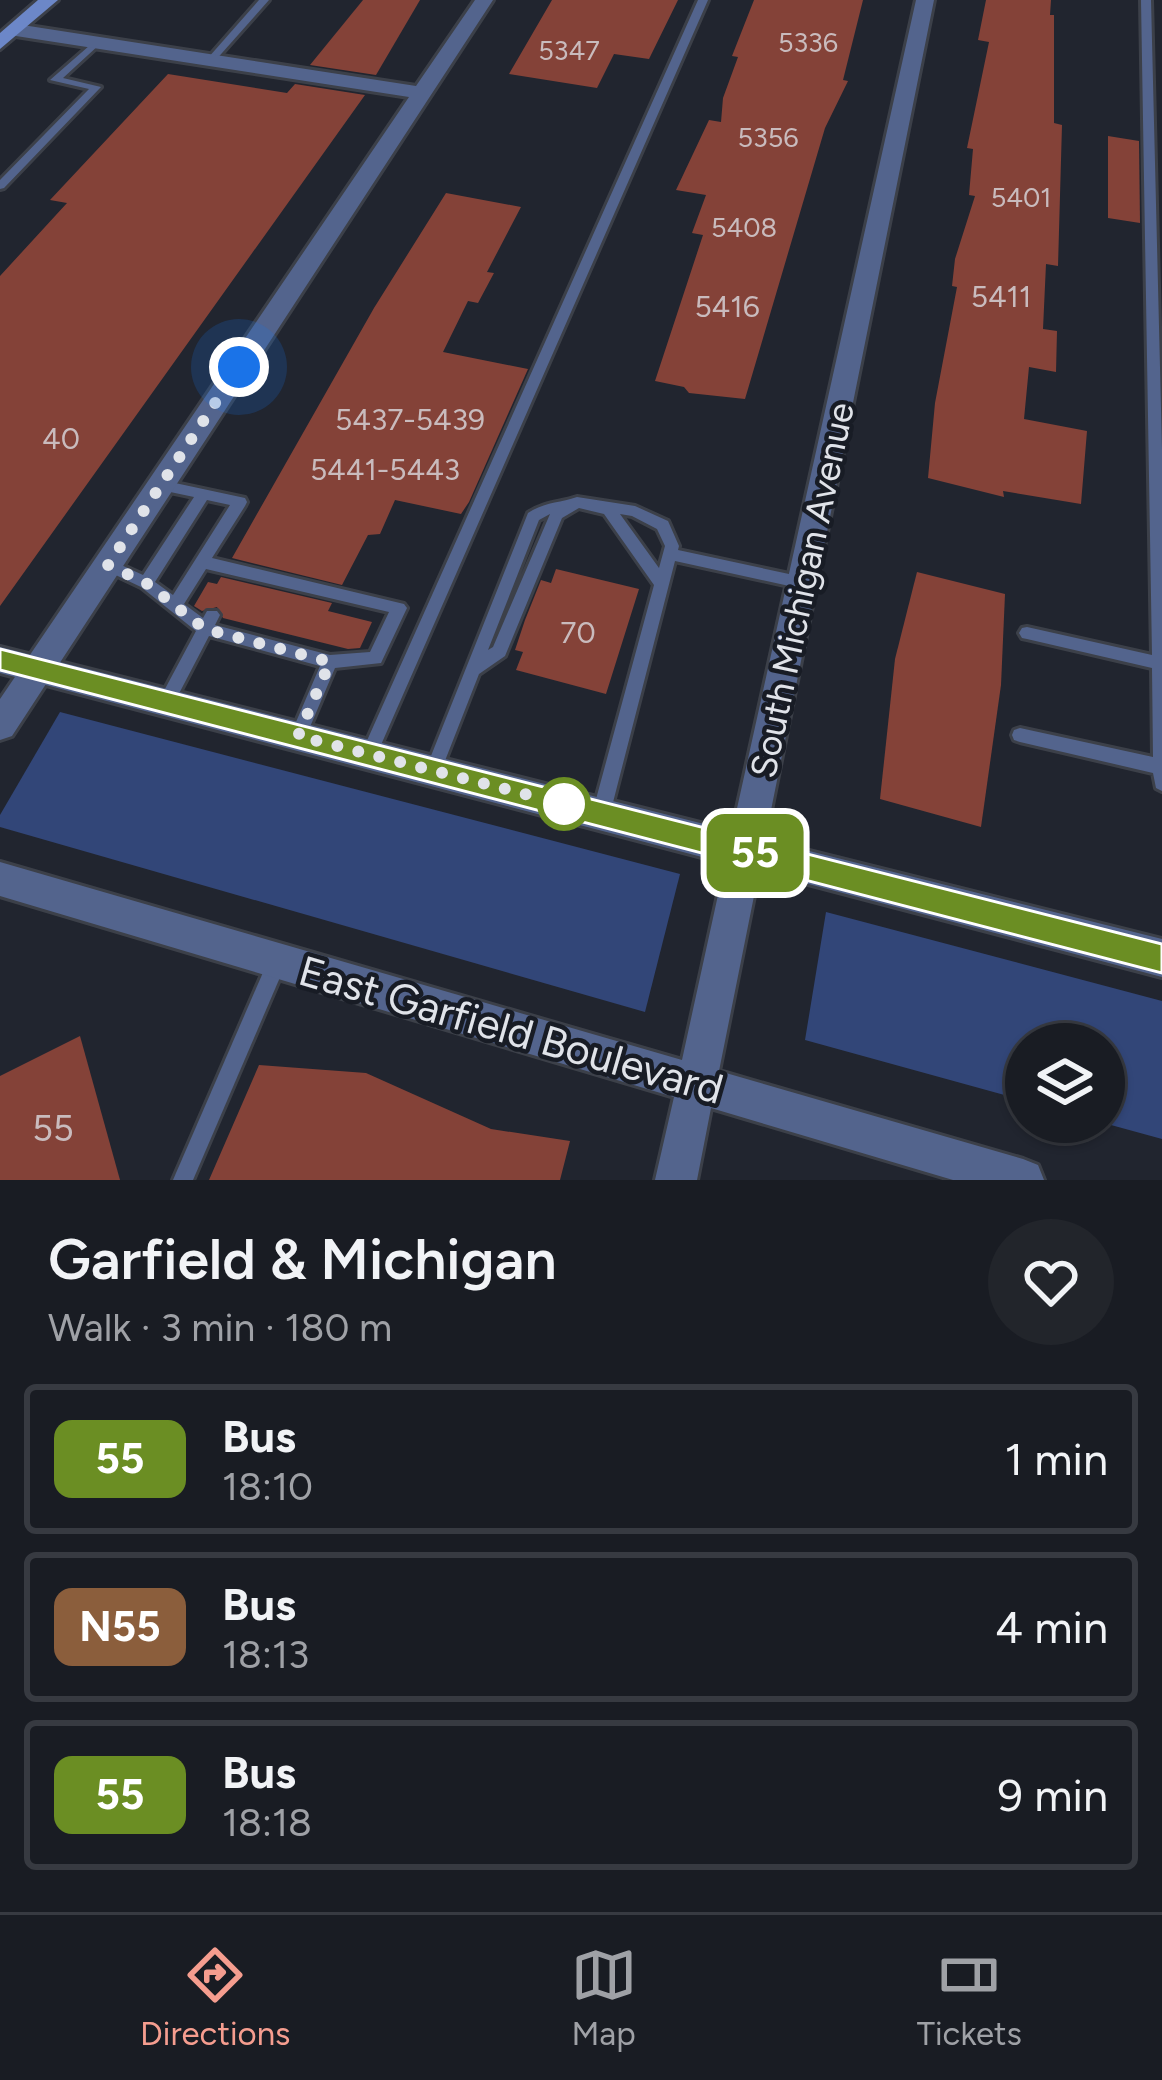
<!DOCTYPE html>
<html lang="en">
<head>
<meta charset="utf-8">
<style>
  :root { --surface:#191c23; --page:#22252b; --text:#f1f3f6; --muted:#9fa1a6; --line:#373a41; --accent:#f59d8f }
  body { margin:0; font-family:Figtree,sans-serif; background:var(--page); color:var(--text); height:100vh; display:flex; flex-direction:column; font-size:45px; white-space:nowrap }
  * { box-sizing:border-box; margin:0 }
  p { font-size:39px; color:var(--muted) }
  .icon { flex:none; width:66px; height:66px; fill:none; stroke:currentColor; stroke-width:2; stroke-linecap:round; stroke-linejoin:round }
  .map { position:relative; height:1180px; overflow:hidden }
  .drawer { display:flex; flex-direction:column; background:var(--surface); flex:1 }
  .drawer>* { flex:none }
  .badge { padding:0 24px; border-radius:18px; font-size:42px; line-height:78px }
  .tools { position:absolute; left:1005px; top:1023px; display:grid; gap:24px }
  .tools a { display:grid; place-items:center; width:120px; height:120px; border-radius:50%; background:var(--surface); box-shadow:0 3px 9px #0004,0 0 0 3px var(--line); font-size:60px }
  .you { position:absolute; width:60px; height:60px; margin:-30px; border:9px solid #fff; border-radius:50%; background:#1a73e8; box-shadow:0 0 0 18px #1a73e833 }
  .map>.badge { position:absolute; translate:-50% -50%; box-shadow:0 0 0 6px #fff }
  .round { display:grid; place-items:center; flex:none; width:126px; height:126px; border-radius:63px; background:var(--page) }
  .headline { display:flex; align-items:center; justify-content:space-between; height:204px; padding:0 48px }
  h1 { font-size:57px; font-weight:600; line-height:90px }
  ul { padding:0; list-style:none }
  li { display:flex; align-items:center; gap:36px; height:150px; margin:0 24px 18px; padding:0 24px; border:6px solid var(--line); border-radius:12px }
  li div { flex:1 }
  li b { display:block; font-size:45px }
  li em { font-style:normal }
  li .badge { min-width:132px; font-weight:700; text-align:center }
  .tabs { display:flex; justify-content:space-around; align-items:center; height:168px; border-top:3px solid var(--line); background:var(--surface); font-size:33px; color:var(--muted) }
  .tabs a { display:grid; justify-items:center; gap:6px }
  .tabs .current { color:var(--accent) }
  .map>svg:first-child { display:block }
  .green { fill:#324678 }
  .building { fill:#844238 }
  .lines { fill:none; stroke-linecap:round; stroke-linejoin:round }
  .service-casing { stroke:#3c4049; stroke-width:6 }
  .minor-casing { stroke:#3c4049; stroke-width:6 }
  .tertiary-casing { stroke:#3c4049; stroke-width:6 }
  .secondary-casing { stroke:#3c4049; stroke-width:6 }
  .service { fill:#53648d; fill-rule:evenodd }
  .minor { fill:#53648d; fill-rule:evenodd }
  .tertiary { fill:#53648d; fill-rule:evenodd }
  .secondary { fill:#6c87c8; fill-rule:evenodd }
  .line { fill:#6b8e23; stroke:#fff; stroke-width:3 }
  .walk { stroke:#e0e3e9; stroke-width:12; stroke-dasharray:0 21.6 }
  .stop-dot { fill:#fff; stroke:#6b8e23; stroke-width:6 }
  .labels { text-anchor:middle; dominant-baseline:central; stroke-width:9; stroke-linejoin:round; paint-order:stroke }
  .far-number-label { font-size:27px; fill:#c9bbbd }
  .number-label { font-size:30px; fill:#c9bbbd }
  .street-label { font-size:36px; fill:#e0e3e9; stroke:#181c25 }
  .near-number-label { font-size:36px; fill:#c9bbbd }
  .near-street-label { font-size:42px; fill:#e0e3e9; stroke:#181c25 }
</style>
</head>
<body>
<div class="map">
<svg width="1162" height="1180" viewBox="0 0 1162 1180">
  <rect width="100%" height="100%" fill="#21252f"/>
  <!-- green -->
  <g class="green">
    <polygon points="60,712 680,874 645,1012 0,827 0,815"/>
    <polygon points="826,912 1162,1001 1162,1139 1100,1122 1104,1122 1104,1044 1026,1044 1026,1101 805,1040"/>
  </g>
  <!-- building -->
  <g class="building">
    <polygon points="363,0 420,0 376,75 310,65"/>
    <polygon points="552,0 678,0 649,59 614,54 597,88 509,74"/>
    <polygon points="754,0 863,0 843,80 848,81 825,128 745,399 689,393 684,387 655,381 703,235 692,233 706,195 676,190 709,120 721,122 723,98 738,57 732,56"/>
    <polygon points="986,0 1051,0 1050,15 1054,15 1054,123 1062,125 1058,266 1046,264 1043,329 1057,331 1056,372 1029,367 1024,419 1087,431 1081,504 1003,491 1004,497 928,478 935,403 957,287 952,286 955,259 975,196 969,195 973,149 967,148 989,42 978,40"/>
    <polygon points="168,74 287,93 295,84 365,95 0,606 0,276 67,203 50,200"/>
    <polygon points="1108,136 1139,141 1140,223 1108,218"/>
    <polygon points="446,193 521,207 487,272 494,273 478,303 468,301 443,352 528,369 469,502 461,514 395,500 380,534 368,535 342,585 232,558 374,308"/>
    <polygon points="556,569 639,589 606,694 516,670 523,652 515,650 525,620 541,580 551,583"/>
    <polygon points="917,572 1005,594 1001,685 981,827 880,799 895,659"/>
    <polygon points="221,577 332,603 328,611 372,622 360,648 348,649 223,618 217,607 202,611 194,606 208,582 217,584"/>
    <polygon points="80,1036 120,1180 0,1180 0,1076"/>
    <polygon points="259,1065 366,1073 491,1129 570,1141 560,1180 209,1180"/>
  </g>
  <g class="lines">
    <!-- service casing -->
    <g class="service-casing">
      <g id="service">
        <polygon points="259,0 269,0 214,62 208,62 208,58"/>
        <polygon points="698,0 708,0 377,754 375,759 369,761 363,759 361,754"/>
        <polygon points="1141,0 1151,0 1162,449 1162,791 1156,788 1153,773 1020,742 1014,740 1012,735 1014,730 1020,728 1153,757 1152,668 1027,639 1022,638 1019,633 1022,628 1027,627 1152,655"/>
        <polygon points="97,39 100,40 100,44 63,78 101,87 4,188 0,189 0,180 89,89 50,80"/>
        <path d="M161,480L245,498L247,502L245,506L212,558L404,604L407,608L381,663L335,668L304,741L298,743L292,741L290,736L320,666L209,636L172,707L166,709L160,707L158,702L196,631L141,587L103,569L101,565L103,561L108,559L143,575L194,497L156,489L154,485ZM207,500L230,505L173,595L155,582ZM206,569L389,612L370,652L330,655L215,625L220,615L217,611H207L203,618L184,604Z"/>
        <path d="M577,497L635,506L668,521L679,546L678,550L803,577L808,579L810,583L808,587L803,589L675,561L610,814L607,820L601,822L595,820L592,814L654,585L604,514L579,508L562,518L505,656L479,674L439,776L433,779L427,776L425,771L528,513C544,502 560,503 577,497ZM550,514L493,647L488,650L539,520ZM620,514L632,516L657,529L665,546L659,568Z"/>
        <polygon points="278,952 285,954 287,961 193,1180 173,1180 271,954"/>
      </g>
    </g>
    <!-- minor casing -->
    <g class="minor-casing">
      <polygon id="minor" points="475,0 493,0 12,736 0,740 0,699 409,97 16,36 6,30 16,24 416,86"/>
    </g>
    <!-- tertiary casing -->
    <g class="tertiary-casing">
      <polygon id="tertiary" points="916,0 934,0 765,840 1162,939 1162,977 759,871 719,1071 1023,1159 1038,1165 1044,1180 953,1180 711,1108 697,1180 655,1180 674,1097 0,896 0,862 682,1060 725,863 0,673 0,647 732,831"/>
    </g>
    <!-- secondary casing -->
    <g class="secondary-casing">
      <polygon id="secondary" points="38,0 58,0 0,49 0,33"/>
    </g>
    <!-- service -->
    <use href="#service" class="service"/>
    <!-- minor -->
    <use href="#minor" class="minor"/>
    <!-- tertiary -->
    <use href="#tertiary" class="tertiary"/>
    <!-- secondary -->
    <use href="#secondary" class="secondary"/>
  </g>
  <!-- line -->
  <polygon class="line" points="0,649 1162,944 1162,973 0,670"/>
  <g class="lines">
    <!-- walk -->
    <polyline class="walk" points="239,367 108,565 146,583 205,629 330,662 298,736 564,804"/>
  </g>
  <!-- markers -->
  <circle class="stop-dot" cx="564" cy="804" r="24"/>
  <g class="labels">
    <!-- far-number labels -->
    <g class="far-number-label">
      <text x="808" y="42">5336</text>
      <text x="569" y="50">5347</text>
      <text x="768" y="137">5356</text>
      <text x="1021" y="197">5401</text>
      <text x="744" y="227">5408</text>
    </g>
    <!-- number labels -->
    <g class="number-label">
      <text x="1001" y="296">5411</text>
      <text x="727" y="306">5416</text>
      <text x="410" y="419">5437-5439</text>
      <text x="61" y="438">40</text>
      <text x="385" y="469">5441-5443</text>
      <text x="578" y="632">70</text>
    </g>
    <!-- street labels -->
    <g class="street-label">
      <text transform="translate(802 590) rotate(-78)">South Michigan Avenue</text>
    </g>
    <!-- near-number labels -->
    <g class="near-number-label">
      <text x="53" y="1128">55</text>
    </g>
    <!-- near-street labels -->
    <g class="near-street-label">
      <text transform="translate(511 1030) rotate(16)">East Garfield Boulevard</text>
    </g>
  </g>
</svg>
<div class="tools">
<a><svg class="icon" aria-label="layers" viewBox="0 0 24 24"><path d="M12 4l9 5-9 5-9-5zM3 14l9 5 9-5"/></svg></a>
</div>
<div class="you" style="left:239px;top:367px"></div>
<b class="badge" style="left:755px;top:853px;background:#6b8e23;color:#fff">55</b>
</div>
<section class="drawer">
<div class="headline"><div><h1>Garfield &amp; Michigan</h1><p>Walk · 3 min · 180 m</p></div><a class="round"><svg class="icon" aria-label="heart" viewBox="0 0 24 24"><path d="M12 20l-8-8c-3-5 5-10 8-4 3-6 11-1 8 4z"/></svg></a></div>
<ul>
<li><span class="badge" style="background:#6b8e23;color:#fff">55</span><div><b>Bus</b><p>18:10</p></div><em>1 min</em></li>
<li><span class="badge" style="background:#8b5e3c;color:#fff">N55</span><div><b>Bus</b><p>18:13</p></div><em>4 min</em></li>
<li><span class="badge" style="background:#6b8e23;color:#fff">55</span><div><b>Bus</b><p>18:18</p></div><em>9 min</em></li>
</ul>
</section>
<nav class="tabs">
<a class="current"><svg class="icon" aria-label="directions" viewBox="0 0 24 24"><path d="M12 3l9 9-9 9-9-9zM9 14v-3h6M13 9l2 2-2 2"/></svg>Directions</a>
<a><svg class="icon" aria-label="map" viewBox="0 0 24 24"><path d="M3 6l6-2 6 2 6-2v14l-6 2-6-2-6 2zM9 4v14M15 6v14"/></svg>Map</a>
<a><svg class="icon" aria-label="tickets" viewBox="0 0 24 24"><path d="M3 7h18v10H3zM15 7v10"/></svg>Tickets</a>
</nav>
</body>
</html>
